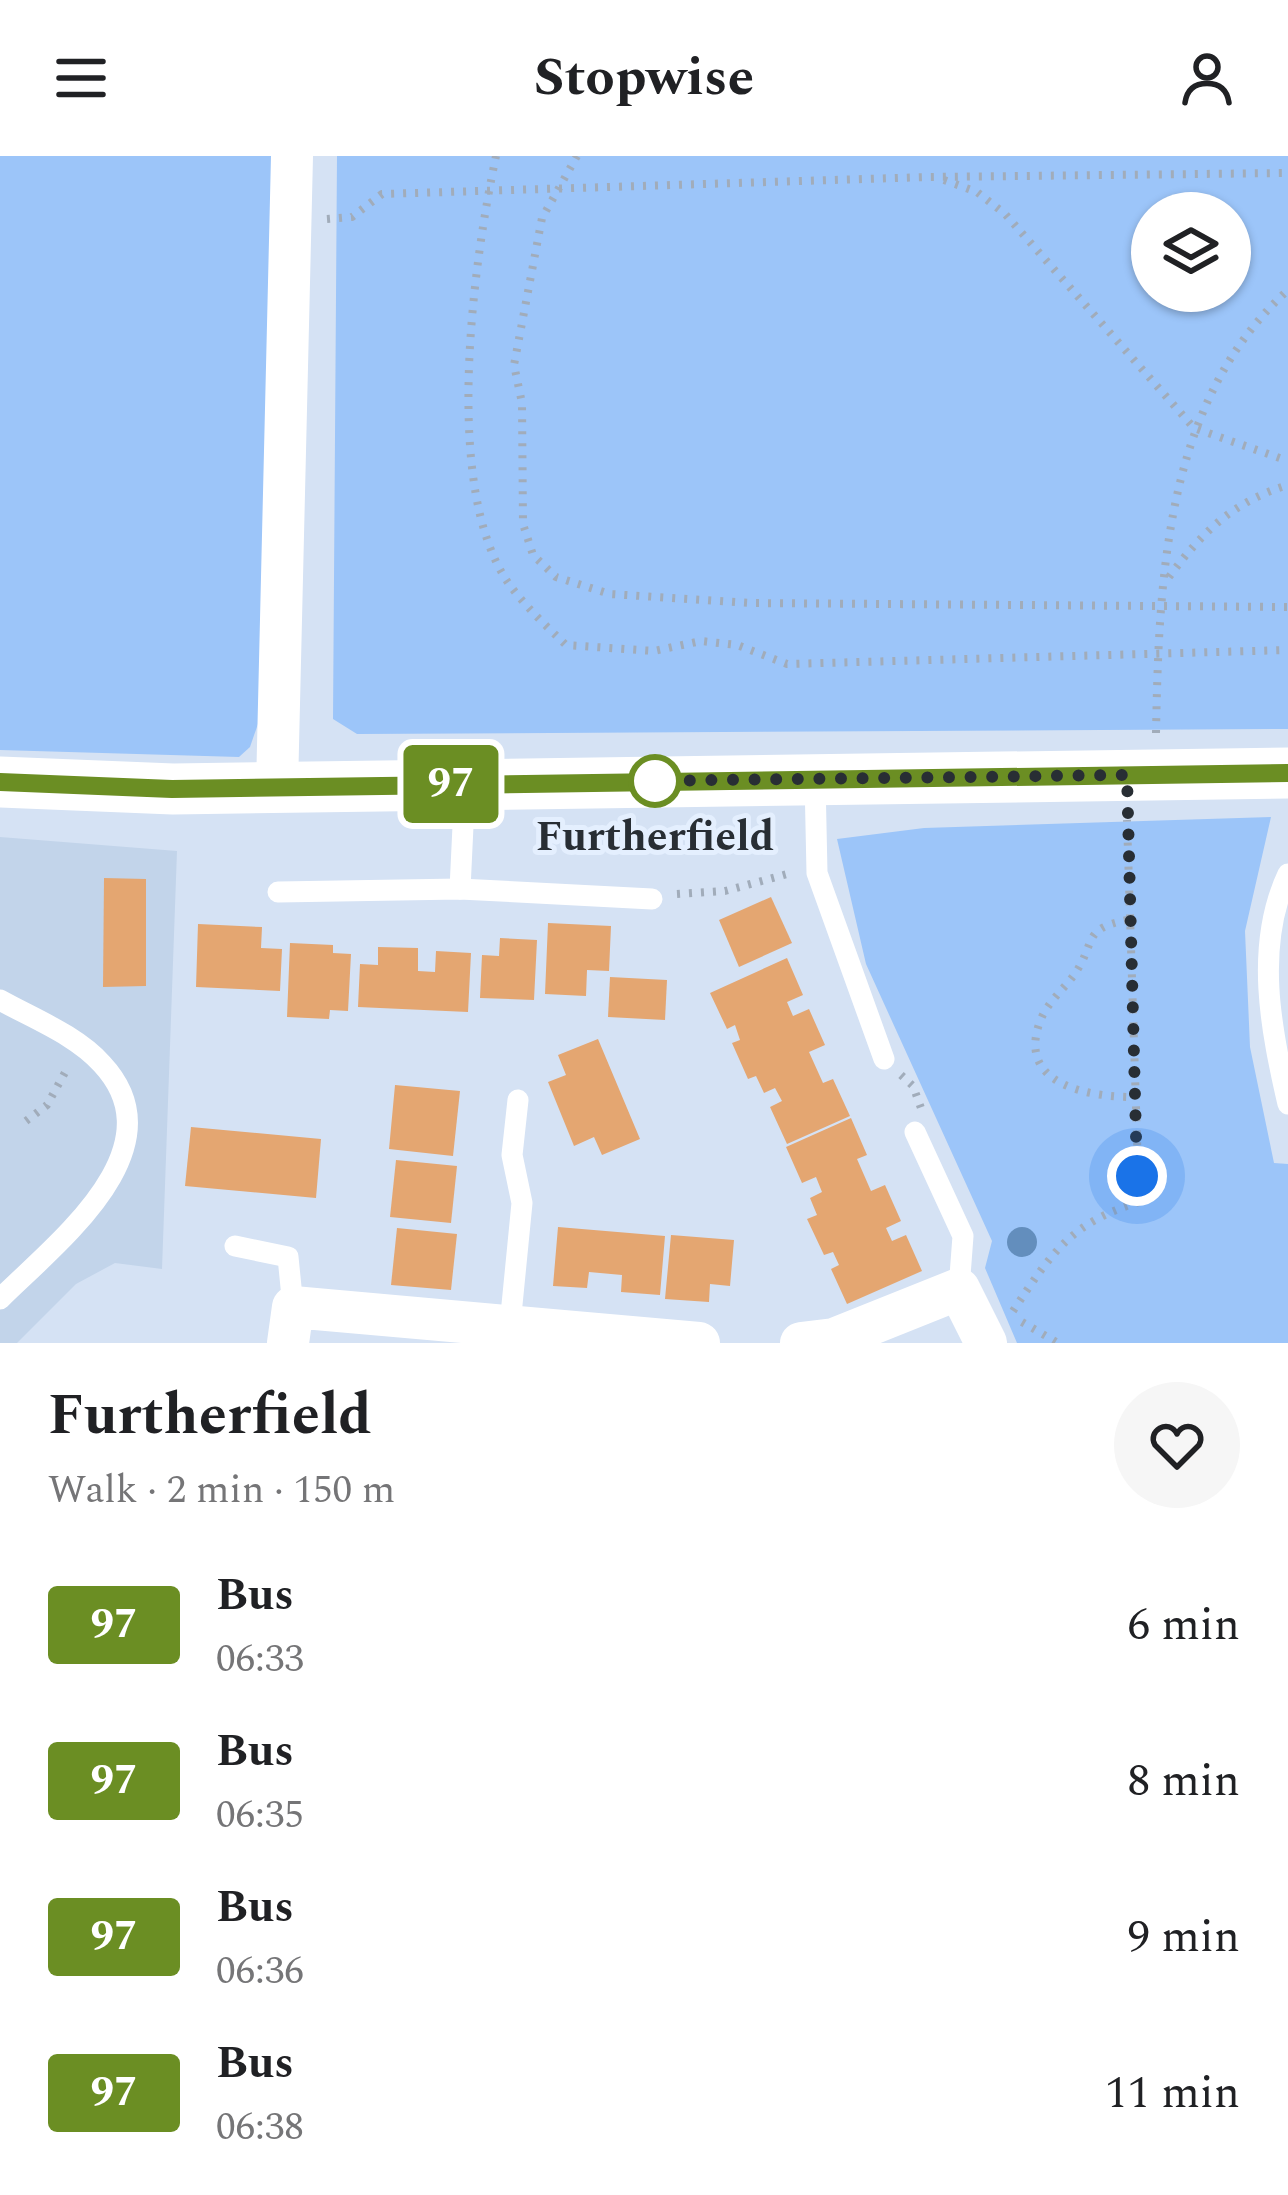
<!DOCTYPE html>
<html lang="en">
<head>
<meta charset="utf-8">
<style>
  :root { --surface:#fff; --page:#f6f6f6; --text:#202124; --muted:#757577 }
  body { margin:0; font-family:Spectral,serif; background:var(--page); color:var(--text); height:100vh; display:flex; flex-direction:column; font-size:45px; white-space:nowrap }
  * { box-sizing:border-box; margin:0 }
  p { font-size:39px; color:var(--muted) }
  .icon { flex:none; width:66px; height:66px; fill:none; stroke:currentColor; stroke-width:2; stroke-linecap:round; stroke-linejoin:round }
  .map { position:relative; height:1187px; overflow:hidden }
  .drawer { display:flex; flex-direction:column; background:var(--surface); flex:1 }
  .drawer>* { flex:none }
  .badge { padding:0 24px; border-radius:9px; font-size:42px; line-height:78px }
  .tools { position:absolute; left:1131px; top:36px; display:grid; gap:24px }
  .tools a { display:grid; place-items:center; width:120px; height:120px; border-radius:50%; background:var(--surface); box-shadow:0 3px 9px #0004; font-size:60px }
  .you { position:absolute; width:60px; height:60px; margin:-30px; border:9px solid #fff; border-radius:50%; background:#1a73e8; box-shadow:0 0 0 18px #1a73e833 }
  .map>.badge { position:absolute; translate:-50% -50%; box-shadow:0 0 0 6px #fff }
  .round { display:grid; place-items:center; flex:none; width:126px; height:126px; border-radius:63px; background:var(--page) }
  .summary { display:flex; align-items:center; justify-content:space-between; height:204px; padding:0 48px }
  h1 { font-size:57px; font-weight:700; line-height:90px }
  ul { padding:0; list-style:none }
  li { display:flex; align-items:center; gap:36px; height:156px; padding:0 48px }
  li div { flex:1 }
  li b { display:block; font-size:45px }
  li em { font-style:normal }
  li .badge { min-width:132px; font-weight:700; text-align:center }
  header { display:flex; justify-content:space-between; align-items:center; height:156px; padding:0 48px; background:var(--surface); font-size:54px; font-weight:700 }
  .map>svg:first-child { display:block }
  .built { fill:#c2d4ea }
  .green { fill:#9cc5f9; fill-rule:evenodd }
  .building { fill:#e4a671 }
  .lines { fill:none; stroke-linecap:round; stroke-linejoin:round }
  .path { stroke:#a1acba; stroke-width:8; stroke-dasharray:3 9; stroke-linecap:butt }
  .service { stroke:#fff; stroke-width:21 }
  .minor { stroke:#fff; stroke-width:42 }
  .tertiary { stroke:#fff; stroke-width:51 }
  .tree { fill:#638ebd }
  .line-casing { stroke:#fff; stroke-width:27 }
  .line { stroke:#6b8e23; stroke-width:18 }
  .walk { stroke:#282e34; stroke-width:12; stroke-dasharray:0 21.6 }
  .stop-dot { fill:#fff; stroke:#6b8e23; stroke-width:6 }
  .labels { text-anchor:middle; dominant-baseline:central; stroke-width:10; stroke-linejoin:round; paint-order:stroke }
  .stop-label { font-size:42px; font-weight:bold; fill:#282e34; stroke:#e4effe }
</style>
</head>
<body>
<header><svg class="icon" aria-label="menu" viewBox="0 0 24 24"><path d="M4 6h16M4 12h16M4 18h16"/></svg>Stopwise<svg class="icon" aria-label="person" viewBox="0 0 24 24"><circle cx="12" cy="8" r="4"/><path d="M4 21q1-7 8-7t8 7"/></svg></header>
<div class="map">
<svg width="1288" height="1187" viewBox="0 0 1288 1187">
  <rect width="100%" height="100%" fill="#d5e2f4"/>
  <!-- built -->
  <polygon class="built" points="0,681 177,695 162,1113 115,1107 76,1128 17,1187 0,1187"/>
  <!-- green -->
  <g class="green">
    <polygon points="0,0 277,0 260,562 250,591 239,601 0,594"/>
    <path d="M337,0H1288V573L357,578L333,563ZM1152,57H1230V135H1152Z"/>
    <polygon points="1271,661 1245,775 1250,891 1274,1007 1288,1008 1288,1187 1017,1187 985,1112 992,1085 866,808 837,683 924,672"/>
  </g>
  <!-- building -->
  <g class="building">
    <polygon points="104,722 146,723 146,830 103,831"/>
    <polygon points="771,741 792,787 739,811 719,764"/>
    <polygon points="548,767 611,770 609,815 587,814 586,840 545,838"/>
    <polygon points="198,768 262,771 261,792 282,793 280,835 196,831"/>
    <polygon points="500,782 537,784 534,844 480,842 482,799 499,800"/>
    <polygon points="290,787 333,789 333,797 351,798 348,855 330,854 329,863 287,861"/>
    <polygon points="378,791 418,792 418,815 435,816 436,795 471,797 468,856 358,851 360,808 378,809"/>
    <polygon points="787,802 803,839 787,846 793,860 809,853 825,889 809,896 823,927 833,923 850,960 787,988 770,951 782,945 775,932 764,937 756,920 748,923 732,887 740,884 735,869 727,873 710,837"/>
    <polygon points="610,821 667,824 665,864 608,861"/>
    <polygon points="598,883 640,983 602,999 594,981 574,990 548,926 566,919 558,899"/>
    <polygon points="395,929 460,935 453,1000 389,993"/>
    <polygon points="851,962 867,999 857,1003 871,1035 885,1029 901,1065 886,1072 892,1085 906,1079 922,1115 847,1148 831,1113 839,1109 833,1096 824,1099 807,1063 817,1059 810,1042 822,1036 816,1021 802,1027 786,991"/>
    <polygon points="191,971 321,983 316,1042 185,1030"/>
    <polygon points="396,1004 457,1010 451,1067 390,1061"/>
    <polygon points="558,1071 665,1080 660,1139 621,1136 622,1119 589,1116 587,1132 553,1130"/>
    <polygon points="397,1072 457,1078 451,1134 391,1129"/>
    <polygon points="671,1079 734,1084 730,1130 710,1128 709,1146 665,1143"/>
  </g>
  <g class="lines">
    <!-- path -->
    <g class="path">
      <path d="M496,0C473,108 442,333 509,428C525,450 546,470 566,489L654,495L701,485L737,489L787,508L1288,494"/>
      <polyline points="577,0 542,62 514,209 522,247 523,368 533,399 556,421 610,438 751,447 1288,451"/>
      <polyline points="944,24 977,36 1005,58 1194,272 1288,305"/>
      <polyline points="327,63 352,61 382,38 929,21 1288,17"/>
      <path d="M1169,421C1202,376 1234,345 1288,329"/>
      <path d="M1156,577C1159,423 1165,245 1288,134"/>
      <polyline points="677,738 725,735 791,717"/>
      <path d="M1127,764C1081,773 1097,786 1074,819C1063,834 1048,846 1041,863C1014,929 1089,941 1134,941"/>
      <polyline points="901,919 913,930 921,952"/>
      <polyline points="26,965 47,949 68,911"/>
      <path d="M1013,1155C1051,1098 1070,1067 1139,1046L1127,664"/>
      <polyline points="1022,1166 1058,1187"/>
    </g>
    <!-- service -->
    <g class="service">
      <polyline points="815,623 817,717 884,903"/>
      <path d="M1288,718C1254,790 1271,874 1288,948"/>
      <polyline points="460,733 465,628"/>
      <polyline points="278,736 460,733 652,743"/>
      <path d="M0,844C34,863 76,879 102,908C181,993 55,1088 0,1143"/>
      <polyline points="915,976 963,1080 959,1133"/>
      <polyline points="235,1090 288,1101 293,1151"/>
      <polyline points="510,1169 522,1047 512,999 518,944"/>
    </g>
    <!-- minor -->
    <g class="minor">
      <polyline points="277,632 292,0"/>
      <polyline points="288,1187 293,1151 699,1187"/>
      <polyline points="801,1187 834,1183 959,1133 986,1187"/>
    </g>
    <!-- tertiary -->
    <polyline class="tertiary" points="0,626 173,633 1288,617"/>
  </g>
  <!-- trees -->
  <circle class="tree" cx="1022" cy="1086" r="15"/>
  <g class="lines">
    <!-- line casing -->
    <g class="line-casing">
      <polyline id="line" points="0,626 172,633 1288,617"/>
    </g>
    <!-- line -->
    <use href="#line" class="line"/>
    <!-- walk -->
    <polyline class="walk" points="655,625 640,625 1127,619 1137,1020"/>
  </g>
  <!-- markers -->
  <circle class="stop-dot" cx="655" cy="625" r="24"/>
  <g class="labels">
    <!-- stop labels -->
    <g class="stop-label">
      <text x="655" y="681">Furtherfield</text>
    </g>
  </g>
</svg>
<div class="tools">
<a><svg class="icon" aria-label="layers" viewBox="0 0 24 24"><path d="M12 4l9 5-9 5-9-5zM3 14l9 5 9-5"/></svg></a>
</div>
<div class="you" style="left:1137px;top:1020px"></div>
<b class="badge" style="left:451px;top:628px;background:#6b8e23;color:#fff">97</b>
</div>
<section class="drawer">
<div class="summary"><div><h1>Furtherfield</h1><p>Walk · 2 min · 150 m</p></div><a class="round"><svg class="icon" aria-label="heart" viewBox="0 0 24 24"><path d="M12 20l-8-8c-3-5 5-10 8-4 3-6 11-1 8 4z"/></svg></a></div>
<ul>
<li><span class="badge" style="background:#6b8e23;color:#fff">97</span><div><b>Bus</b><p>06:33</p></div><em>6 min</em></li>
<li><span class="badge" style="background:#6b8e23;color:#fff">97</span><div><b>Bus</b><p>06:35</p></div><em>8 min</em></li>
<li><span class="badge" style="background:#6b8e23;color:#fff">97</span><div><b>Bus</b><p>06:36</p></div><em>9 min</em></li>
<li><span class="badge" style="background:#6b8e23;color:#fff">97</span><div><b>Bus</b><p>06:38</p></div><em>11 min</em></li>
</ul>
</section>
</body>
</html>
